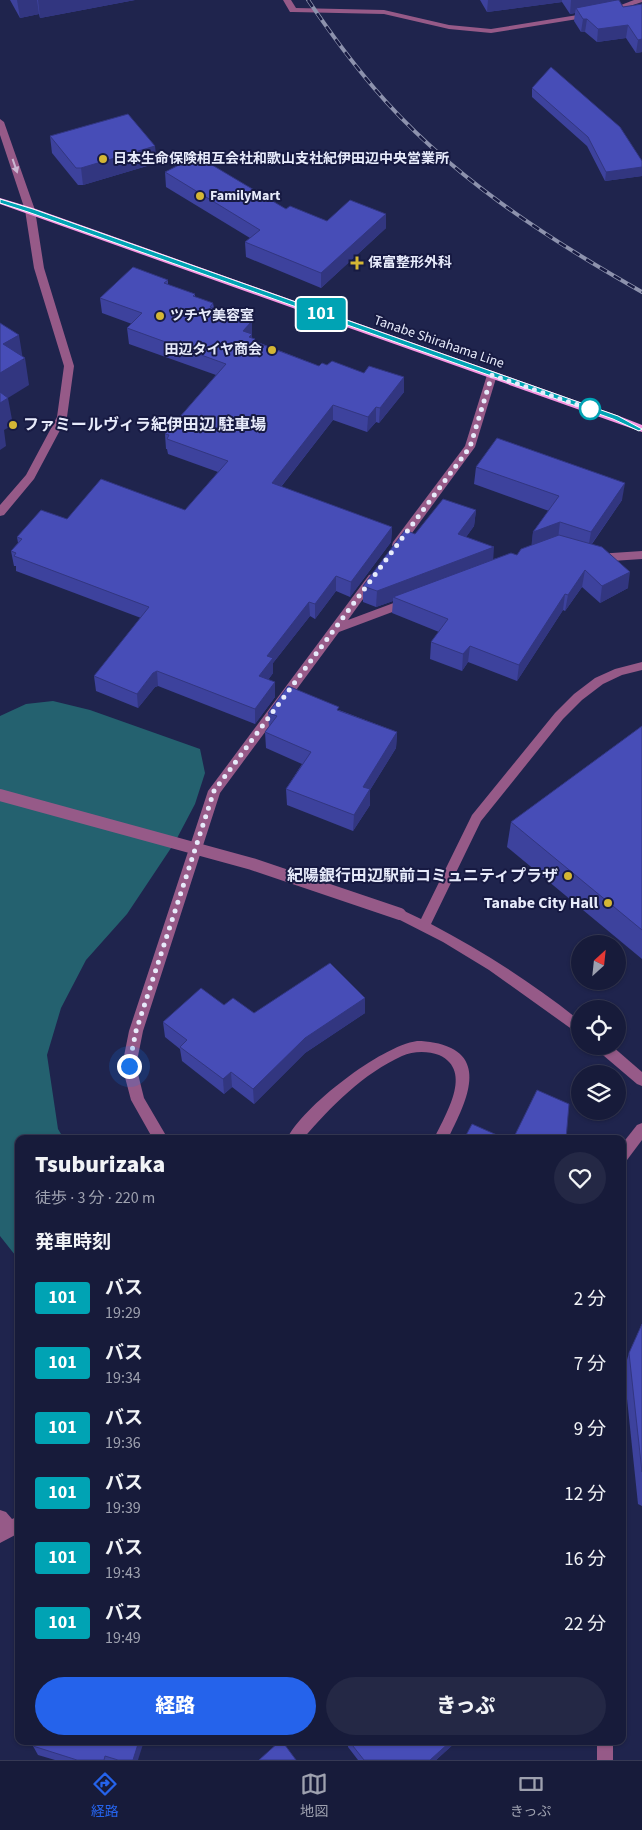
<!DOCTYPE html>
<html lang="ja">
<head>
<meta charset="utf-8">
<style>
  :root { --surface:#171b3a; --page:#242845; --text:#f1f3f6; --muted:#9ea1af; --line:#363954; --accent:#2563eb }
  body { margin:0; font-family:"Source Sans 3","Noto Sans JP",sans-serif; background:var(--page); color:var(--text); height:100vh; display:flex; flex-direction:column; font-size:19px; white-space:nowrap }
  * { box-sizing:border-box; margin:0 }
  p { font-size:16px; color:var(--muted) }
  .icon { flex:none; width:28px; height:28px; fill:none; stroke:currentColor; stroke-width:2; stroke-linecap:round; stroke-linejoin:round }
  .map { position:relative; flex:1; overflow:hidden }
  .panel { position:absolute; left:15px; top:1135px; width:611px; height:610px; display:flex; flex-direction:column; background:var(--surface); border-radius:10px; box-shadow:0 1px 4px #0004,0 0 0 1px var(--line) }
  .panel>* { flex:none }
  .badge { padding:0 10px; border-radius:4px; font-size:18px; line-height:32px }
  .needle { width:32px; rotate:27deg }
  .controls { position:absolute; left:571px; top:935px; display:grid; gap:10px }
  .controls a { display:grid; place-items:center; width:55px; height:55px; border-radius:50%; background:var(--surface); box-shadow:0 1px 4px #0004,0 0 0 1px var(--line); font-size:25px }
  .you { position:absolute; width:25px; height:25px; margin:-12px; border:4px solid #fff; border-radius:50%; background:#1a73e8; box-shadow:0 0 0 8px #1a73e833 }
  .map>.badge { position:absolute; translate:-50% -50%; box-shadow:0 0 0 2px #fff }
  h2 { padding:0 20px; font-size:19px; line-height:45px }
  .round { display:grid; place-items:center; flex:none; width:52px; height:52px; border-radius:26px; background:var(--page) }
  .summary { display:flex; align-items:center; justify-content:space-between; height:85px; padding:0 20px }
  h1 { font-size:24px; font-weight:800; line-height:38px }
  .button { display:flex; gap:10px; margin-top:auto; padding:10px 20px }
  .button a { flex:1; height:58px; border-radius:30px; background:var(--accent); color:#fff; font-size:20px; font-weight:800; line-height:58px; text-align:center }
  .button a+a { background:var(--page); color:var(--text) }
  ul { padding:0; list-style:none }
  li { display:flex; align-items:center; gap:15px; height:65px; padding:0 20px }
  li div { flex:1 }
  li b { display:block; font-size:19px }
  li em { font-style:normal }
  li .badge { min-width:55px; font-weight:700; text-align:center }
  .menu { display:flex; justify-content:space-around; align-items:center; height:70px; border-top:1px solid var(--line); background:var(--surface); font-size:14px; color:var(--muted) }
  .menu a { display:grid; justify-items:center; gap:2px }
  .menu .on { color:var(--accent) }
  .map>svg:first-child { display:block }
  .water { fill:#24616f }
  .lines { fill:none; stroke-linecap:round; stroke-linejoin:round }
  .minor { fill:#965a88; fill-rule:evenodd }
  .major { fill:#f693e0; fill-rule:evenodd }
  .rail-casing { stroke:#8d92ad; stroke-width:4 }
  .rail { stroke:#171a42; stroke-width:2.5; stroke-dasharray:8; stroke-linecap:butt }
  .minor-bridge { stroke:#965a88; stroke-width:12 }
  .wall { fill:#3d429d }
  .shaded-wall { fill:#323680 }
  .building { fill:#474db7; stroke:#323680 }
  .oneway { fill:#cbb8d3 }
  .line { fill:#00a3b4; stroke:#fff }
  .walk { stroke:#e7ebfb; stroke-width:5; stroke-dasharray:0 9 }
  .poi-dot { fill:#d4b635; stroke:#171a42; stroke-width:2 }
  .stop-dot { fill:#fff; stroke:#00a3b4; stroke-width:2.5 }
  .labels { text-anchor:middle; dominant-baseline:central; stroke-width:4; stroke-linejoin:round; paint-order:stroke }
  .far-poi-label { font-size:14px; font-weight:bold; fill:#e7ebfb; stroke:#171a42; text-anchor:start }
  .far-street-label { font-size:14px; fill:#e7ebfb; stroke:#171a42 }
  .poi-label { font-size:16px; font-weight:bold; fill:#e7ebfb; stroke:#171a42; text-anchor:end }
</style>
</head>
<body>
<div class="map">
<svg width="642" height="1760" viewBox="0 0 642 1760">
  <rect width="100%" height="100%" fill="#1f244d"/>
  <!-- water -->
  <polygon class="water" points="53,701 90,710 200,749 205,773 195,804 175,842 127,914 86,960 61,1008 47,1055 58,1129 64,1139 19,1139 19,1260 0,1236 0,716 26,704"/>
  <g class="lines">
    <!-- minor -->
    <g class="minor">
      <polygon points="283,0 291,0 296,8 384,10 449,25 491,29 590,13 594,15 590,17 491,33 449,29 384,14 293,12 290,12"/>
      <polygon points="634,0 642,0 642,2 612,12 608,10"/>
      <polygon points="0,119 4,122 35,210 44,268 74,366 67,417 34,479 4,515 0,516 0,505 26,475 57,417 64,366 34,268 25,210 0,135"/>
      <polygon points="492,372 497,375 475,447 401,548 393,548 392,545 393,542 465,446 487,375"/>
      <polygon points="642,551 642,559 597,562 592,558 597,554"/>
      <polygon points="373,574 378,578 348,620 407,598 413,602 411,605 339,632 220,793 143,1031 136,1066 144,1098 168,1139 153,1139 131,1100 122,1066 129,1031 208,791 369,575"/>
      <path d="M642,662V670L622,675L603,684L582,700L563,719L481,821L431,924C484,952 534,984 580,1021V1035L489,970L443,942L396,918L394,914L396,910L400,909L421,919L472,815L555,713L574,694L595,678L615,669Z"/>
      <path d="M417,1041C429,1041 440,1043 451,1048C488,1066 460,1113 448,1139H434C445,1115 474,1071 439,1055C428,1051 413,1051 402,1056C364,1073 330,1107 303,1139H287C302,1107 381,1046 417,1041Z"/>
      <polygon points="595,1046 612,1046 642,1072 642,1086 637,1084 597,1050"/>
      <polygon points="642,1123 642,1140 627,1160 622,1162 622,1144 637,1125"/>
      <polygon points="0,1510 6,1512 12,1519 19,1516 19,1533 0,1543"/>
      <rect x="597" y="1741" width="16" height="19"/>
    </g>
    <!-- major -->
    <polygon class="major" points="0,198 33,208 619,416 642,425 642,432 0,204"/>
    <!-- rail casing -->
    <g class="rail-casing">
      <path id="rail" d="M308,0C329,31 350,60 374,88C447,174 545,237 642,292"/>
    </g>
    <!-- rail -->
    <use href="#rail" class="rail"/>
    <!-- minor-bridge -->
    <polyline class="minor-bridge" points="0,795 252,864 400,914"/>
  </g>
  <!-- wall -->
  <g class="wall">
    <polygon points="10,0 135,0 40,18 39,14 20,18"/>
    <polygon points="480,0 613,0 613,1 623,7 642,4 642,52 636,53 626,38 597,42 585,32 581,32 574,21 575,13 570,14 562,2 487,12"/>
    <polygon points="532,88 642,161 642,176 605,181 587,146 532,97"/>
    <polygon points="50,136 157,163 83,185 78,185 52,153"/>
    <polygon points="165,172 327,221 386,228 321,288 246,257 245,242 250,238 166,187"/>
    <polygon points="168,280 168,285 195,294 195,297 213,303 214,308 252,336 252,338 255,339 255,341 319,366 327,365 364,373 404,377 404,392 379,423 376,422 367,432 333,420 281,487 392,527 391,542 350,597 336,591 315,619 310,616 273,663 273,673 268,680 275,697 255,724 158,686 155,687 138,708 96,691 94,676 141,618 16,571 16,566 14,566 11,551 18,543 17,537 67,519 185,510 218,472 168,454 167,449 166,449 165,434 216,375 129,344 127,328 132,324 102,313 100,298"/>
    <polygon points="476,467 622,500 592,544 628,588 600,603 582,587 565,611 563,610 517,681 468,662 462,671 430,659 431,642 439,632 392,613 393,601 376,607 363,602 363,586 415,534 476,510 474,526 466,537 493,559 517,555 532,545 533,532 549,511 474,484"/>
    <polygon points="339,710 397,732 396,748 370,790 370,805 353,831 287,805 286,789 302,764 266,748 265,732 269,727 268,713"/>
    <polygon points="642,726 642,959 507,847 511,822"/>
    <polygon points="365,998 365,1013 305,1053 254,1104 232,1087 224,1094 182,1061 180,1049 165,1037 163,1022 224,1005 254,1013"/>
    <polygon points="642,1324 642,1506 638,1504 624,1370 629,1353"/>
    <polygon points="348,1741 457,1741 436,1760 358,1760 348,1747"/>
    <polygon points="33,1746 138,1760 55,1760 38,1755"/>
  </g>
  <!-- shaded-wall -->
  <g class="shaded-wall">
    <polygon points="17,0 37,0 39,14 20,18"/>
    <polygon points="38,0 135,0 40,18"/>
    <polygon points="488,0 562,0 562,2 487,12"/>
    <polygon points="571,0 613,0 612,6 576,8 575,13 570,14"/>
    <polygon points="583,19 587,19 585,32 581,32"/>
    <polygon points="628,25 626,38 597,42 598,29"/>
    <polygon points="642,39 642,52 636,53 638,40"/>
    <polygon points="155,146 157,163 83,185 81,168"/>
    <polygon points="642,167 642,176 605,181 606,172"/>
    <polygon points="386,214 386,228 321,288 321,273"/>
    <polygon points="252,321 252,349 243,331"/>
    <polygon points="19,335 23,360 25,358 29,385 3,401 8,398 13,425 4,430 6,446 0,450 0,373 3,344"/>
    <polygon points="404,377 404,392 379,423 380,408"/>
    <polygon points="333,405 333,420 272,498 272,483"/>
    <polygon points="376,407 376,422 367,432 368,417"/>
    <polygon points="625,483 622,500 588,549 591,532"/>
    <polygon points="476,510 474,526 457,550 458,534"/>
    <polygon points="560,522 558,539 531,549 533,532"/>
    <polygon points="392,527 391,542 350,597 351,582"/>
    <polygon points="494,547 493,563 393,597 393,601 376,607 377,591"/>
    <polygon points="585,570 582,587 565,611 568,595"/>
    <polygon points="630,572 628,588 600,603 602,586"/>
    <polygon points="336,576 336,591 315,619 315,604"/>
    <polygon points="565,594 563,610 517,681 519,665"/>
    <polygon points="309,602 310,616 273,663 273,673 260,691 259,676 267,656"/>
    <polygon points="470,646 468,662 462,671 463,654"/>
    <polygon points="157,671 158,686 155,687 138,708 137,694 153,673"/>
    <polygon points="275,682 275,697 255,724 255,709"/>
    <polygon points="397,732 396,748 370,790 370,805 353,831 354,815 363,787"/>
    <polygon points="365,998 365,1013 305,1053 254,1104 253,1089 305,1038"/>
    <polygon points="231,1072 232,1087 224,1094 223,1079"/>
    <polygon points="139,1741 144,1741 138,1760 133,1760"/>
    <polygon points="451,1741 457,1741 436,1760 430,1760"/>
  </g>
  <!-- building -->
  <g class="building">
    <polygon points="617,0 619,0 623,7 642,4 642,39 638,40 628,25 598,29 587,19 583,19 576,8"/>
    <polygon points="551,67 620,127 642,161 642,167 606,172 588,137 532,88"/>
    <polygon points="128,114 155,146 81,168 76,168 50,136"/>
    <polygon points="197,156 286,209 290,206 327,221 350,200 386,214 321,273 245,242 260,230 165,172"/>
    <polygon points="133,267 168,280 164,283 195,294 193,296 213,303 210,307 252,321 243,331 252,334 249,337 255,339 253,341 319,366 322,363 327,365 332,361 364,373 369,366 404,377 380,408 376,407 368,417 333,405 272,483 392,527 351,582 336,576 315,604 309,602 267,656 273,658 259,676 275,682 255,709 157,671 153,673 137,694 94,676 149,607 14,556 16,553 11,551 22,539 17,537 41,510 67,519 101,479 185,510 228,461 167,439 169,435 165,434 226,364 127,328 142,313 100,298"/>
    <polygon points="0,323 19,335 3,344 25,358 0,373"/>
    <polygon points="0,392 8,398 0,403"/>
    <polygon points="497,438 625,483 591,532 560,522 533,532 559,496 476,467"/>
    <polygon points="443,499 476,510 458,534 494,547 377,591 363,586 405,530 415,534"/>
    <polygon points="559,535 602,547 630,572 602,586 585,570 568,595 565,594 519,665 470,646 463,654 431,642 448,619 393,597 511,553 517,555 521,549"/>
    <polygon points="288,686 339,707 337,710 397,732 363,787 370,789 354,815 286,789 311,752 265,732 277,716 268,713"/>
    <polygon points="642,726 642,930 511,822"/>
    <polygon points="330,963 365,998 305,1038 253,1089 231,1072 223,1079 180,1047 187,1040 163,1022 201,988 224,1005 233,998 254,1013"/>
    <polygon points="537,1090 569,1104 566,1139 513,1139"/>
    <polygon points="472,1124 506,1139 464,1139"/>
    <polygon points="642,1324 642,1472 629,1353"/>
    <polygon points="35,1741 139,1741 133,1760 118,1760 105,1756 104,1760 77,1760 33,1746"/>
    <polygon points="280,1741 282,1741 296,1760 259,1760"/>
    <polygon points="349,1741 451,1741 430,1760 364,1760"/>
  </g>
  <!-- one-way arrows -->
  <defs><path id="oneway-solid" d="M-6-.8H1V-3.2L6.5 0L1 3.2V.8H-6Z" transform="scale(1.25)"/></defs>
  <use class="oneway" href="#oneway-solid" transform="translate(15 166) rotate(71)"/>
  <!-- line -->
  <polygon class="line" points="0,199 33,209 618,416 642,429 639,431 613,419 28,212 0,203"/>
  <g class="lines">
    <!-- walk -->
    <polyline class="walk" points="129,1066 136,1031 214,791 470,447 492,375 598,412 590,409"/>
  </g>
  <!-- markers -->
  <g class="poi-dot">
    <circle cx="103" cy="159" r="5"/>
    <circle cx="200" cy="196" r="5"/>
    <path d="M354.5 255.5h5v5h5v5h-5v5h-5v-5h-5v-5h5z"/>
    <circle cx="160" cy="316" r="5"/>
    <circle cx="272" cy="350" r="5"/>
    <circle cx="13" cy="425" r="5"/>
    <circle cx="568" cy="876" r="5"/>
    <circle cx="608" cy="903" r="5"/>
  </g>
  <circle class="stop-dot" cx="590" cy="409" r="10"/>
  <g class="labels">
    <!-- far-poi labels -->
    <g class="far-poi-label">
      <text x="113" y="159">日本生命保険相互会社和歌山支社紀伊田辺中央営業所</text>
      <text x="210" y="196">FamilyMart</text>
      <text x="368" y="263">保富整形外科</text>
      <text x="170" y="316">ツチヤ美容室</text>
      <text x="262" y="350" text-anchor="end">田辺タイヤ商会</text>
    </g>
    <!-- far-street labels -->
    <g class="far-street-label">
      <text transform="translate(439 342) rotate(19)">Tanabe Shirahama Line</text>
    </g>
    <!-- poi labels -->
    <g class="poi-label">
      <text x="23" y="425" text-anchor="start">ファミールヴィラ紀伊田辺 駐車場</text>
      <text x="558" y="876">紀陽銀行田辺駅前コミュニティプラザ</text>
      <text x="598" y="903">Tanabe City Hall</text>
    </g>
  </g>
</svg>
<div class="controls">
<a><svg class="needle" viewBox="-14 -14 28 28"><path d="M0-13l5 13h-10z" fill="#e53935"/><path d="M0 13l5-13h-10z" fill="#9ea1af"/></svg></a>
<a><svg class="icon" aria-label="locate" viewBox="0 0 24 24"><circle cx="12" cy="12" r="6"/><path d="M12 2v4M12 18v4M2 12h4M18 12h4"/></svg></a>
<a><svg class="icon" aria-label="layers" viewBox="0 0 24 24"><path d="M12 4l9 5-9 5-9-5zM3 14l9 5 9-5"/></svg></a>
</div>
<div class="you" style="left:129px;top:1066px"></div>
<b class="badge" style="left:321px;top:314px;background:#00a3b4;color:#fff">101</b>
<section class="panel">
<div class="summary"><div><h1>Tsuburizaka</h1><p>徒歩 · 3 分 · 220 m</p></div><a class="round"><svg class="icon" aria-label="heart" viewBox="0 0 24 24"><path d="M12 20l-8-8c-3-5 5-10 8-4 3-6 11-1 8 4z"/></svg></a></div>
<h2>発車時刻</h2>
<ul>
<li><span class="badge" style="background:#00a3b4;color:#fff">101</span><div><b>バス</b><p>19:29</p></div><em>2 分</em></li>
<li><span class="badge" style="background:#00a3b4;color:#fff">101</span><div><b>バス</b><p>19:34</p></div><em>7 分</em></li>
<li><span class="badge" style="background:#00a3b4;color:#fff">101</span><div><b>バス</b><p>19:36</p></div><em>9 分</em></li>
<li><span class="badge" style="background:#00a3b4;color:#fff">101</span><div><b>バス</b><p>19:39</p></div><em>12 分</em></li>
<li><span class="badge" style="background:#00a3b4;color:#fff">101</span><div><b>バス</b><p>19:43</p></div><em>16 分</em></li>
<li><span class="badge" style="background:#00a3b4;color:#fff">101</span><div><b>バス</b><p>19:49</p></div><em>22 分</em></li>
</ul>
<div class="button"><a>経路</a><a>きっぷ</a></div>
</section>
</div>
<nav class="menu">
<a class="on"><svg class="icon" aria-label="directions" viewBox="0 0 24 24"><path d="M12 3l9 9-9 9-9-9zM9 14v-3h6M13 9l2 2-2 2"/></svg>経路</a>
<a><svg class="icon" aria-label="map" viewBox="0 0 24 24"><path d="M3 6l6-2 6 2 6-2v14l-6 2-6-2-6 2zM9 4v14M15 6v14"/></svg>地図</a>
<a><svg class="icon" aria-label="tickets" viewBox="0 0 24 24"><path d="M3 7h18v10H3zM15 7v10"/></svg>きっぷ</a>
</nav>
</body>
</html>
